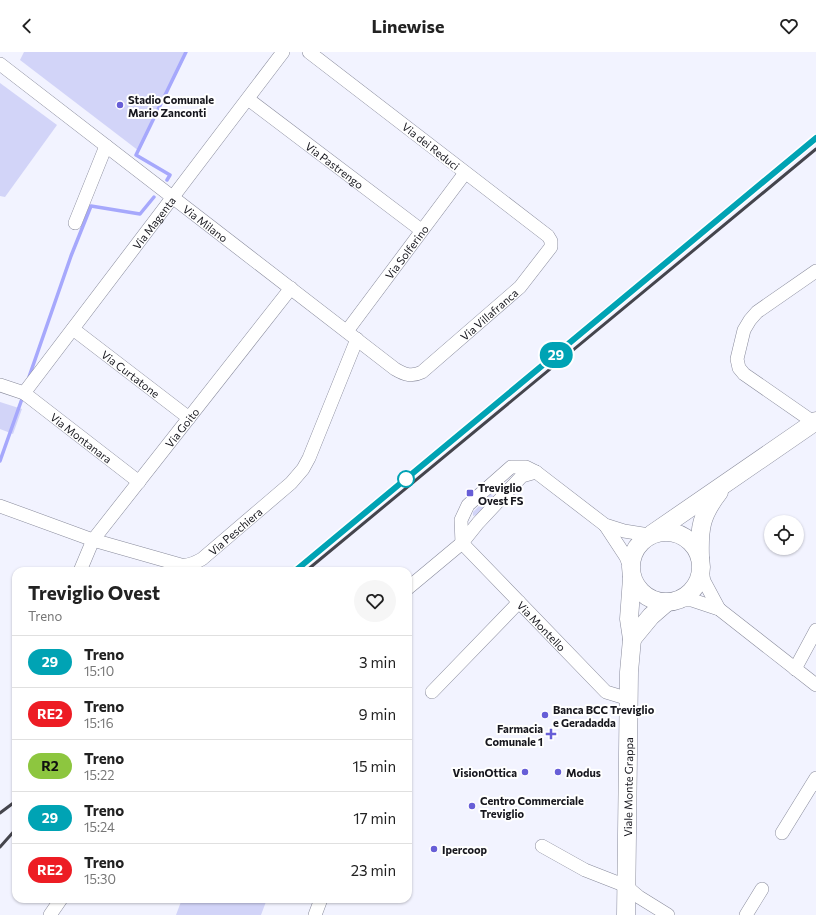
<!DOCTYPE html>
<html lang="it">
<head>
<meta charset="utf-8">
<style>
  :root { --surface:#fff; --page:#f6f6f6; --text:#222; --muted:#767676; --line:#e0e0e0 }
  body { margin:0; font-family:Commissioner,sans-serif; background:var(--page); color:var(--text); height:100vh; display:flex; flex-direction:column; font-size:15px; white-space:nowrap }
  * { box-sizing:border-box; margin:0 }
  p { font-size:13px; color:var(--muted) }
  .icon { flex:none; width:22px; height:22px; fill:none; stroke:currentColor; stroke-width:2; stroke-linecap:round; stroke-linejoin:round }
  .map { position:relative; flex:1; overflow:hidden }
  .panel { position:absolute; left:12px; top:515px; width:400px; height:336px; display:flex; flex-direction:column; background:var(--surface); border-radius:12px; box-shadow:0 1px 3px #0004 }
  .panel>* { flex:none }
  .badge { padding:0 8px; border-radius:13px; font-size:14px; line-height:26px }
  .tools { position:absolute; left:764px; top:463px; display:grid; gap:8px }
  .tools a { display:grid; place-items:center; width:40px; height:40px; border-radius:50%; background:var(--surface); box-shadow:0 1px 3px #0004; font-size:20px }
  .map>.badge { position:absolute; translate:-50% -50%; box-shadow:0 0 0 2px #fff }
  .round { display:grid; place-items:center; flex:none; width:42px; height:42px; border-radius:21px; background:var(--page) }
  .head { display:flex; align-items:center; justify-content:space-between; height:68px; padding:0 16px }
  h1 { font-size:19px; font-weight:700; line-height:30px }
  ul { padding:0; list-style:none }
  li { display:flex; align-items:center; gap:12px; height:52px; padding:0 16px; border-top:1px solid var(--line) }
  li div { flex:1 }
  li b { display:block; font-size:15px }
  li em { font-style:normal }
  li .badge { min-width:44px; font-weight:700; text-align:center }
  header { display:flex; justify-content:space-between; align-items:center; height:52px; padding:0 16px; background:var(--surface); font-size:18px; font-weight:700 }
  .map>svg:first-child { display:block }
  .green { fill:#d2d4f8 }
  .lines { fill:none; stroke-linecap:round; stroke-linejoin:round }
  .stream { stroke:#a6a8fc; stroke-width:3.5 }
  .street-casing { stroke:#898b9c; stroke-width:14 }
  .secondary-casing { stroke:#898b9c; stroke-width:19 }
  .street { stroke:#fff; stroke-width:13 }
  .secondary { stroke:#fff; stroke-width:18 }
  .rail { stroke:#45454d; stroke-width:3 }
  .line-casing { stroke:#fff; stroke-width:9 }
  .line { stroke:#00a3b4; stroke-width:6 }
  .poi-dot { fill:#675ed7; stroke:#fff; stroke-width:1.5 }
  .stop-dot { fill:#fff; stroke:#00a3b4; stroke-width:2 }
  .labels { text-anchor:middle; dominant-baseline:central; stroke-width:4; stroke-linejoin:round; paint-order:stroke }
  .poi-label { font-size:11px; font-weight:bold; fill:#17171e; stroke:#fff; text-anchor:start }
  .street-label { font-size:11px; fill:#17171e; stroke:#fff }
</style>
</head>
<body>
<header><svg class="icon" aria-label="back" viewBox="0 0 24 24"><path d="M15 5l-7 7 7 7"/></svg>Linewise<svg class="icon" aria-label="heart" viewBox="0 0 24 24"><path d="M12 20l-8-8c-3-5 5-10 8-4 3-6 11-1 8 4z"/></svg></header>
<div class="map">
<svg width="816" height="863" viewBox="0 0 816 863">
  <rect width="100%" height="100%" fill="#f2f3ff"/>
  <!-- green -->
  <g class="green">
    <polygon points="24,0 186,0 139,99 20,8"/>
    <polygon points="0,31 57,73 5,145 0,144"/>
    <polygon points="0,350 22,357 13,382 0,377"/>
    <polygon points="491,442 494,445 476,463 473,464 473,460"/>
    <polygon points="182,847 267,847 261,863 176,863"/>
  </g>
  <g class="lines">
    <!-- stream -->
    <g class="stream">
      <polyline points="167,128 170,123 136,103 186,0"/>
      <polyline points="29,325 71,204 91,154 140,162 154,145"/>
      <polyline points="0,409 23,344"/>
    </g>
    <!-- street casing -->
    <g class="street-casing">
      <g id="street">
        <path id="s1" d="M0,12L395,317C405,323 412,325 422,320L520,235L551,195V189L548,184L309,0"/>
        <path id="s2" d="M248,47L421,178"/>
        <polyline points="75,171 106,94"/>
        <polyline points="816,219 757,260 750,268 744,278 737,307 739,316 744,322 816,372"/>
        <path id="s3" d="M73,277L189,366"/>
        <path id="s4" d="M347,279L465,121"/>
        <path id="s5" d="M0,333L24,341L139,430"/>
        <path id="s6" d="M24,341L283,0"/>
        <path id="s7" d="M0,454L93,488L181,513C189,514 195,511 202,507L291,431L303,417L309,406L357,287"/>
        <polyline points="605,473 626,505 630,515"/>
        <polyline points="462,491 461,468 468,453 511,415 526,415 536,420 605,473 624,479 649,483"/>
        <path id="s8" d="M462,491L606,640L629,647"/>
        <polyline points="701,515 704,529 719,557"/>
        <path id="s9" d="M80,519L93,488L291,236"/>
        <polyline points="408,536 462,491 478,471 522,424 536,420"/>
        <polyline points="678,548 692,548 719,557 816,633"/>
        <polyline points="795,617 816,578"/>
        <polyline points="432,640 519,550"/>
        <polyline points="782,781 816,726"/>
        <polyline points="542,794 585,818 626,834 639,845 668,863"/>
        <polyline points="50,863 61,847"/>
        <polyline points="315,863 321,847"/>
        <polyline points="746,863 762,837"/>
      </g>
    </g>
    <!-- secondary casing -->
    <g class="secondary-casing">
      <g id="secondary">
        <circle cx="666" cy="515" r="35"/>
        <polyline points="652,482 816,369"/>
        <path d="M700,505C699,476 701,463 719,440"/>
        <polyline points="632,587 651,564 666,551"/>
        <path id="s10" d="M626,863L629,620L632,587L629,567L632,526"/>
      </g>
    </g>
    <!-- street -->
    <use href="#street" class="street"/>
    <!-- secondary -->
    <use href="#secondary" class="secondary"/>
    <!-- rail -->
    <g class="rail">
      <polyline points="295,519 816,86"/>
      <polyline points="306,519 816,97"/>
      <polyline points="0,761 16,749"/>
      <polyline points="0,795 16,777"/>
    </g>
  </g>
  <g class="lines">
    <!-- line casing -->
    <g class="line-casing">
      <polyline id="line" points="295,519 816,86"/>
    </g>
    <!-- line -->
    <use href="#line" class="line"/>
  </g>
  <!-- markers -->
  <g class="poi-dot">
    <circle cx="120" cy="53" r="4"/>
    <rect x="466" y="437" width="8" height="8" rx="2"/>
    <circle cx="545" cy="663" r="4"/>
    <path d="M549 676h4v4h4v4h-4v4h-4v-4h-4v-4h4z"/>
    <circle cx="525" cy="720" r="4"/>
    <circle cx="558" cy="720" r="4"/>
    <circle cx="472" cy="754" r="4"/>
    <circle cx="434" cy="797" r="4"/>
  </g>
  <circle class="stop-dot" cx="406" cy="427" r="8"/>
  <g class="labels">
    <!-- poi labels -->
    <g class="poi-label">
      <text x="128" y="47">Stadio Comunale<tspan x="128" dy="13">Mario Zanconti</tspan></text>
      <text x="478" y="435">Treviglio<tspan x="478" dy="13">Ovest FS</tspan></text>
      <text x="553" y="657">Banca BCC Treviglio<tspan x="553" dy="13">e Geradadda</tspan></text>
      <text x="543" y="676" text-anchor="end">Farmacia<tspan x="543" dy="13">Comunale 1</tspan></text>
      <text x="517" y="720" text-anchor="end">VisionOttica</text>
      <text x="566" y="720">Modus</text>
      <text x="480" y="748">Centro Commerciale<tspan x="480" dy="13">Treviglio</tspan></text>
      <text x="442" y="797">Ipercoop</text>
    </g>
    <!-- street labels -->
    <g class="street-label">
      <text transform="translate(431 94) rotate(38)">Via dei Reduci</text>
      <text stroke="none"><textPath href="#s2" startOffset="109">Via Pastrengo</textPath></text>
      <text stroke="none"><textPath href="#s1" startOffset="260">Via Milano</textPath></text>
      <text stroke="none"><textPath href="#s6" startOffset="214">Via Magenta</textPath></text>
      <text stroke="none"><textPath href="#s4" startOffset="99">Via Solferino</textPath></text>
      <text stroke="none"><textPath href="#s1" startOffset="616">Via Villafranca</textPath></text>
      <text stroke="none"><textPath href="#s3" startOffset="73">Via Curtatone</textPath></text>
      <text stroke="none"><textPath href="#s9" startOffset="177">Via Goito</textPath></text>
      <text stroke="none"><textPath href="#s5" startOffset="98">Via Montanara</textPath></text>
      <text stroke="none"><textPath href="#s7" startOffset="256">Via Peschiera</textPath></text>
      <text stroke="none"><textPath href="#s8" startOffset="115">Via Montello</textPath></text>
      <text stroke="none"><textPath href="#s10" startOffset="128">Viale Monte Grappa</textPath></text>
    </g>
  </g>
</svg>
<div class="tools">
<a><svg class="icon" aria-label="locate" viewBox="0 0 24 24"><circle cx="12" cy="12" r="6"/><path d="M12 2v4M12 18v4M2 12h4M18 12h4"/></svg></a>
</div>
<b class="badge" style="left:556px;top:303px;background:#00a3b4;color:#fff">29</b>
<section class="panel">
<div class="head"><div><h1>Treviglio Ovest</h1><p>Treno</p></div><a class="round"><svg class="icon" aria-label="heart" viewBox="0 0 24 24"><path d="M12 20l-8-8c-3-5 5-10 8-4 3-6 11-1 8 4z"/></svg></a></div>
<ul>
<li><span class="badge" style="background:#00a3b4;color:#fff">29</span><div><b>Treno</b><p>15:10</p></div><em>3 min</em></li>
<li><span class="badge" style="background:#ed1c24;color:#fff">RE2</span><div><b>Treno</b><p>15:16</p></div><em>9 min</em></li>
<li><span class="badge" style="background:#8dc63f;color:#111">R2</span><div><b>Treno</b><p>15:22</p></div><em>15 min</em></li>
<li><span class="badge" style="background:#00a3b4;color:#fff">29</span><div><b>Treno</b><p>15:24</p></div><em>17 min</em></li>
<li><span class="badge" style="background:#ed1c24;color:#fff">RE2</span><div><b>Treno</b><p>15:30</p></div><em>23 min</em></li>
</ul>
</section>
</div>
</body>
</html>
